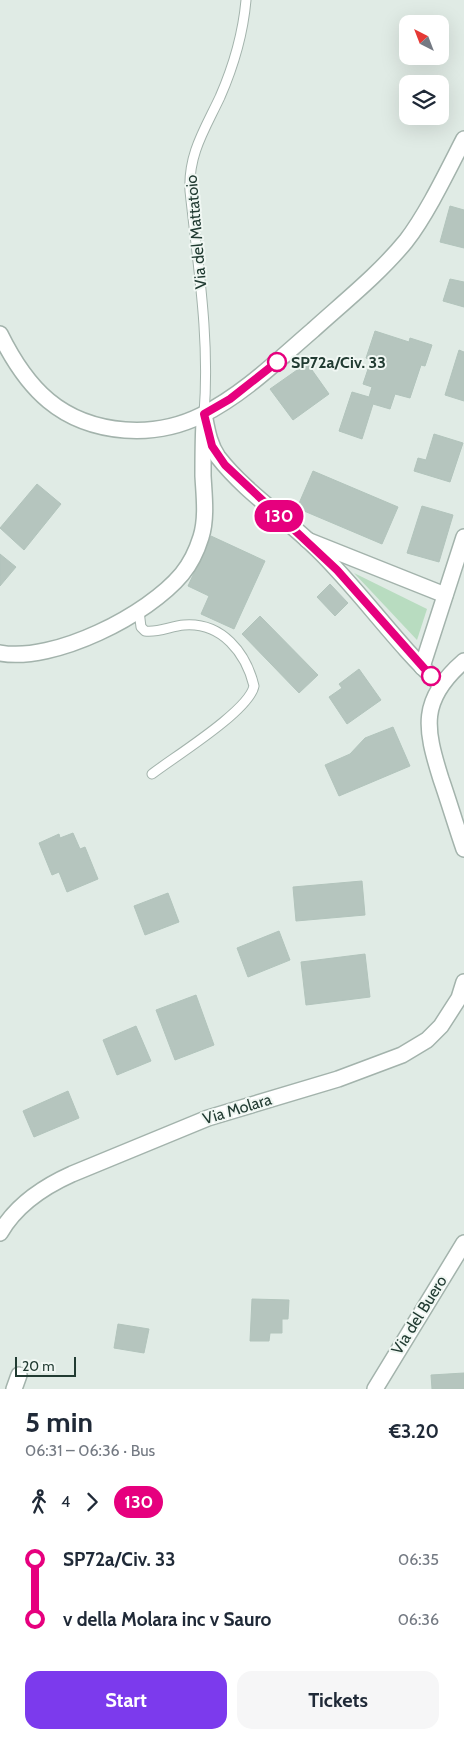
<!DOCTYPE html>
<html lang="en">
<head>
<meta charset="utf-8">
<style>
  :root { --surface:#fff; --page:#f6f6f7; --text:#1f2937; --muted:#747a83; --accent:#7c3aed }
  body { margin:0; font-family:Cabin,sans-serif; background:var(--page); color:var(--text); height:100vh; display:flex; flex-direction:column; font-size:19px; white-space:nowrap }
  * { box-sizing:border-box; margin:0 }
  p { font-size:16px; color:var(--muted) }
  .icon { flex:none; width:28px; height:28px; fill:none; stroke:currentColor; stroke-width:2; stroke-linecap:round; stroke-linejoin:round }
  .map { position:relative; height:1389px; overflow:hidden }
  .side { display:flex; flex-direction:column; background:var(--surface); flex:1 }
  .side>* { flex:none }
  .badge { padding:0 10px; border-radius:16px; font-size:18px; line-height:32px }
  .needle { width:32px; rotate:318deg }
  .tools { position:absolute; left:399px; top:15px; display:grid; gap:10px }
  .tools a { display:grid; place-items:center; width:50px; height:50px; border-radius:10px; background:var(--surface); box-shadow:0 5px 20px #0002; font-size:25px }
  .scale { position:absolute; left:15px; bottom:12px; width:61px; box-sizing:border-box; padding-left:5px; border:2px solid #213b32; border-top:0; font-size:14px; line-height:18px; white-space:nowrap; color:#213b32; -webkit-text-stroke:4px #f0f7f3; paint-order:stroke }
  .map>.badge { position:absolute; translate:-50% -50%; box-shadow:0 0 0 2px #fff }
  .legs { display:flex; align-items:center; gap:8px; height:55px; padding:0 25px; font-size:16px }
  .legs p { margin-inline-start:auto }
  .overview { display:flex; align-items:center; justify-content:space-between; height:85px; padding:0 25px }
  h1 { font-size:28px; font-weight:800; line-height:38px }
  .button { display:flex; gap:10px; margin-top:auto; padding:10px 25px }
  .button a { flex:1; height:58px; border-radius:15px; background:var(--accent); color:#fff; font-size:20px; font-weight:800; line-height:58px; text-align:center }
  .button a+a { background:var(--page); color:var(--text) }
  ul { padding:0 25px; list-style:none }
  li { display:flex; align-items:center; gap:18px; height:60px; font-size:19px }
  li i { display:grid; place-items:center; width:8px; height:100%; margin:0 6px; background:currentColor }
  li i::after { content:''; width:12px; height:12px; margin:-6px; border:4px solid; border-radius:50%; background:var(--surface) }
  li p { margin-inline-start:auto }
  li:first-child i { background:linear-gradient(#0000 50%,currentColor 0) }
  li:last-child i { background:linear-gradient(currentColor 50%,#0000 0) }
  .map>svg:first-child { display:block }
  .green { fill:#b8dcc0 }
  .building { fill:#b5c5be; stroke:#b2c4bc }
  .lines { fill:none; stroke-linecap:round; stroke-linejoin:round }
  .service-casing { stroke:#a3b3ac; stroke-width:11 }
  .minor-casing { stroke:#a3b3ac; stroke-width:18 }
  .tertiary-casing { stroke:#a3b3ac; stroke-width:18 }
  .service { stroke:#fff; stroke-width:9 }
  .minor { stroke:#fff; stroke-width:15 }
  .tertiary { stroke:#fff; stroke-width:15 }
  .line-1-casing { stroke:#fff; stroke-width:11 }
  .line-1 { stroke:#e6007e; stroke-width:8 }
  .stop-1-dot { fill:#fff; stroke:#e6007e; stroke-width:2.5 }
  .labels { text-anchor:middle; dominant-baseline:central; stroke-width:4; stroke-linejoin:round; paint-order:stroke }
  .street-label { font-size:16px; fill:#213b32; stroke:#f0f7f3 }
  .stop-label { font-size:16px; font-weight:bold; fill:#213b32; stroke:#f0f7f3; text-anchor:start }
</style>
</head>
<body>
<div class="map">
<svg width="464" height="1389" viewBox="0 0 464 1389">
  <rect width="100%" height="100%" fill="#e0ebe5"/>
  <!-- green -->
  <polygon class="green" points="354,573 427,609 417,640"/>
  <!-- building -->
  <g class="building">
    <polygon points="450,206 464,210 464,248 440,242"/>
    <polygon points="450,279 464,282 464,307 443,301"/>
    <polygon points="375,331 409,342 410,338 432,345 425,366 421,365 410,398 395,394 390,409 373,404 362,439 339,431 352,392 369,397 372,387 363,384 371,360 366,358"/>
    <polygon points="459,350 464,352 464,401 445,395"/>
    <polygon points="307,363 329,394 293,420 270,389"/>
    <polygon points="434,434 463,443 450,482 414,471 418,458 426,460"/>
    <polygon points="313,471 398,507 382,544 297,508"/>
    <polygon points="37,484 61,504 24,550 0,528"/>
    <polygon points="422,506 453,515 439,562 407,553"/>
    <polygon points="211,536 265,561 234,629 201,614 209,596 188,586"/>
    <polygon points="0,554 16,567 0,586"/>
    <polygon points="330,584 348,603 335,616 317,597"/>
    <polygon points="260,616 318,675 299,693 242,634"/>
    <polygon points="359,669 381,700 347,724 329,697 342,688 339,684"/>
    <polygon points="393,727 410,766 339,796 325,765 350,754 365,738"/>
    <polygon points="73,833 80,849 85,847 98,879 67,892 59,872 52,875 39,843 59,834 60,838"/>
    <polygon points="362,881 365,915 296,921 293,887"/>
    <polygon points="168,893 179,922 145,935 134,906"/>
    <polygon points="279,931 290,960 248,977 237,948"/>
    <polygon points="365,954 370,997 306,1005 301,962"/>
    <polygon points="196,995 214,1045 175,1060 156,1010"/>
    <polygon points="136,1026 151,1061 117,1075 103,1040"/>
    <polygon points="68,1091 79,1118 34,1137 23,1111"/>
    <polygon points="252,1299 289,1300 288,1319 282,1319 282,1333 270,1333 269,1341 250,1341"/>
    <polygon points="118,1324 149,1329 144,1353 114,1348"/>
    <polygon points="464,1373 464,1389 432,1389 431,1375"/>
  </g>
  <g class="lines">
    <!-- service casing -->
    <g class="service-casing">
      <g id="service">
        <path d="M204,414C210,339 198,266 190,191C188,154 205,129 220,97C234,65 243,34 246,0"/>
        <path d="M139,611L141,627L145,631C158,633 171,626 184,625C222,622 246,653 254,686C249,711 174,757 152,774"/>
      </g>
    </g>
    <!-- minor casing -->
    <g class="minor-casing">
      <g id="minor">
        <polyline points="307,540 445,595"/>
        <path d="M0,653C54,663 148,615 182,574C191,563 197,550 201,537C207,518 204,495 203,476C203,458 203,441 204,423"/>
        <polyline points="422,667 464,537"/>
        <polyline points="14,1389 19,1375"/>
        <polyline points="375,1389 464,1243"/>
      </g>
    </g>
    <!-- tertiary casing -->
    <g class="tertiary-casing">
      <g id="tertiary">
        <path d="M0,334C27,389 61,425 125,430C152,432 178,427 202,415C244,394 278,360 313,330C345,301 379,274 406,241C427,214 448,170 464,139"/>
        <path d="M204,414C207,429 209,444 218,457C246,493 286,518 318,550C362,593 396,644 441,685"/>
        <path d="M464,661C419,700 425,728 441,779C449,802 456,826 464,849"/>
        <path d="M0,1233C16,1205 43,1187 72,1174L208,1118L338,1079L402,1055L427,1040L441,1026L459,998L464,982"/>
      </g>
    </g>
    <!-- service -->
    <use href="#service" class="service"/>
    <!-- minor -->
    <use href="#minor" class="minor"/>
    <!-- tertiary -->
    <use href="#tertiary" class="tertiary"/>
  </g>
  <g class="lines">
    <!-- line-1 casing -->
    <g class="line-1-casing">
      <polyline id="line-1" points="277,362 230,399 204,414 212,446 225,465 337,570 431,676"/>
    </g>
    <!-- line-1 -->
    <use href="#line-1" class="line-1"/>
  </g>
  <!-- markers -->
  <g class="stop-1-dot">
    <circle cx="277" cy="362" r="9"/>
    <circle cx="431" cy="676" r="9"/>
  </g>
  <g class="labels">
    <!-- street labels -->
    <g class="street-label">
      <text transform="translate(196 232) rotate(-95)">Via del Mattatoio</text>
      <text transform="translate(237 1109) rotate(-17)">Via Molara</text>
      <text transform="translate(419 1315) rotate(-58)">Via del Buero</text>
    </g>
    <!-- stop labels -->
    <g class="stop-label">
      <text x="291" y="362">SP72a/Civ. 33</text>
    </g>
  </g>
</svg>
<div class="tools">
<a><svg class="needle" viewBox="-14 -14 28 28"><path d="M0-13l5 13h-10z" fill="#e53935"/><path d="M0 13l5-13h-10z" fill="#747a83"/></svg></a>
<a><svg class="icon" aria-label="layers" viewBox="0 0 24 24"><path d="M12 4l9 5-9 5-9-5zM3 14l9 5 9-5"/></svg></a>
</div>
<div class="scale">20 m</div>
<b class="badge" style="left:279px;top:516px;background:#e6007e;color:#fff">130</b>
</div>
<section class="side">
<div class="overview"><div><h1>5 min</h1><p>06:31 – 06:36 · Bus</p></div><b>€3.20</b></div>
<div class="legs"><svg class="icon" aria-label="walk" viewBox="0 0 24 24"><circle cx="13" cy="4" r="2"/><path d="M13 8l-2 6 4 7M11 14l-3 7M7 12l3-4h3l4 4"/></svg>4<svg class="icon" aria-label="forward" viewBox="0 0 24 24"><path d="M9 5l7 7-7 7"/></svg><b class="badge" style="background:#e6007e;color:#fff">130</b></div>
<ul>
<li><i style="color:#e6007e"></i><b>SP72a/Civ. 33</b><p>06:35</p></li>
<li><i style="color:#e6007e"></i><b>v della Molara inc v Sauro</b><p>06:36</p></li>
</ul>
<div class="button"><a>Start</a><a>Tickets</a></div>
</section>
</body>
</html>
